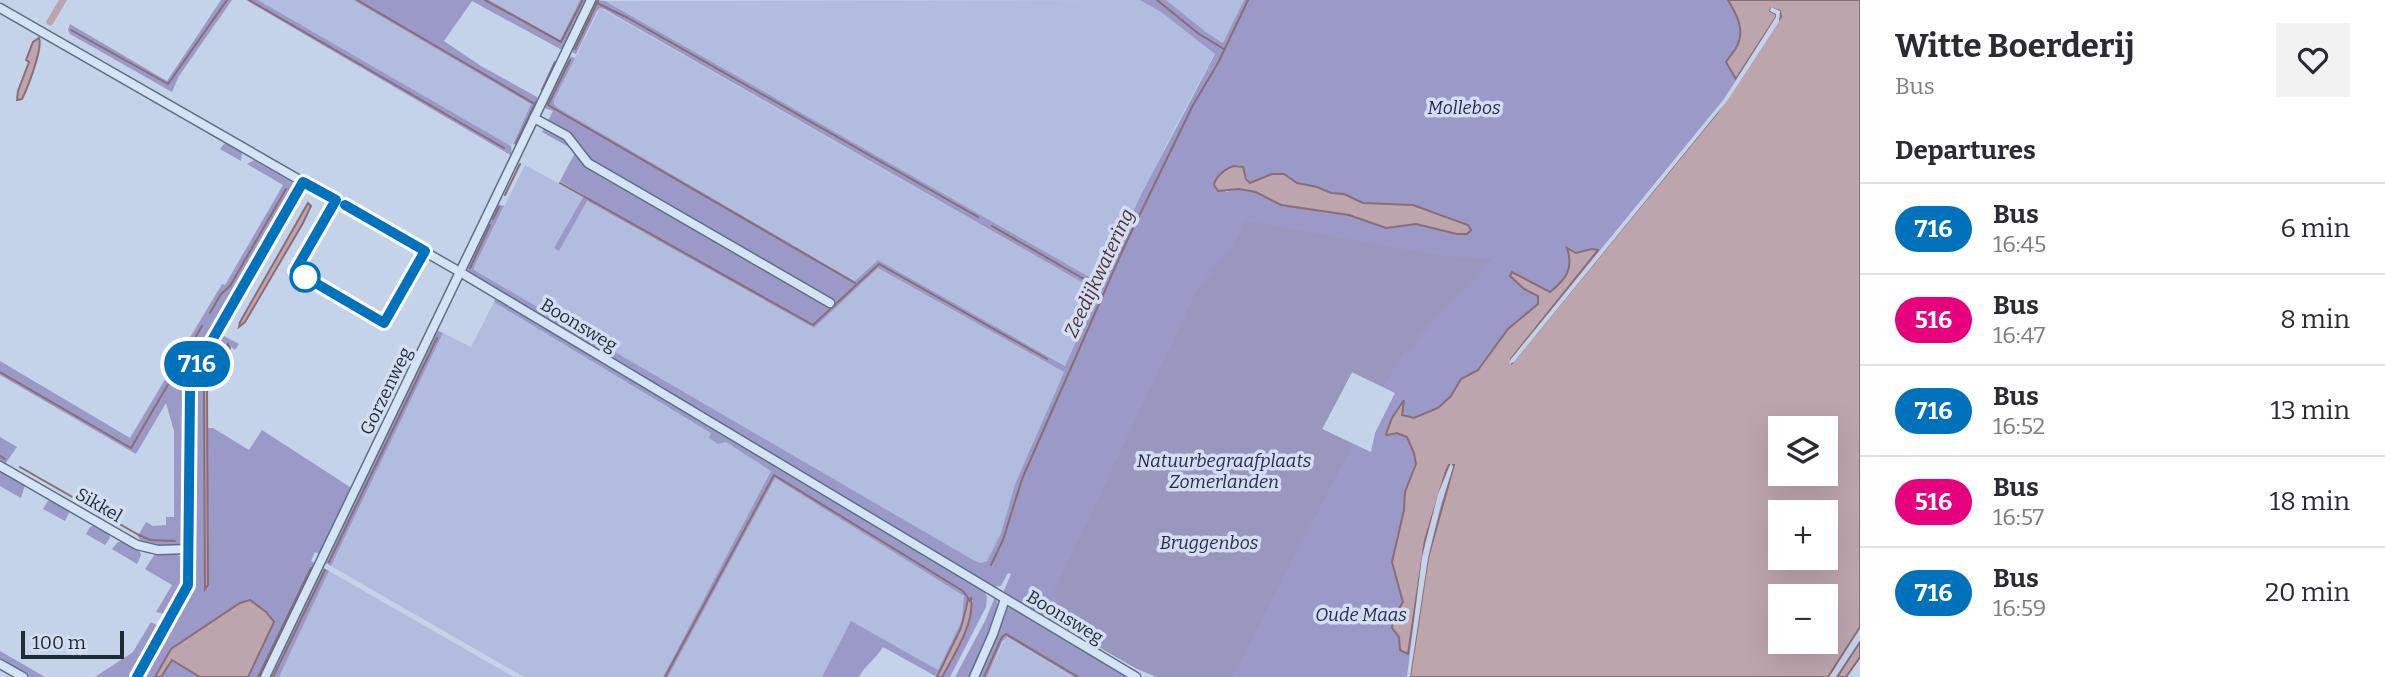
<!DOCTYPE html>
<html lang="en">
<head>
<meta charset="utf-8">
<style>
  :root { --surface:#fff; --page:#f2f2f3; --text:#2b2b33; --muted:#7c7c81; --line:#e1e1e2 }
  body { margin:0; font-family:Bitter,serif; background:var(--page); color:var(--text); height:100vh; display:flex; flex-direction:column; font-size:26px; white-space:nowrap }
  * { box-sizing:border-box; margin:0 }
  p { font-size:23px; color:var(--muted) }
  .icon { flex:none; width:38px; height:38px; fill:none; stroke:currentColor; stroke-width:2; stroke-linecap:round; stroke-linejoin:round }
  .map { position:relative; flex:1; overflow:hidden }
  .panel { display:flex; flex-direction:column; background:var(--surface); width:525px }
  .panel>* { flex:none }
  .badge { padding:0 14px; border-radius:23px; font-size:24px; line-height:46px }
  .controls { position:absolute; left:1768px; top:416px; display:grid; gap:14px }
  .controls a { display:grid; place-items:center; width:70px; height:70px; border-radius:0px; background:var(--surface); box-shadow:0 7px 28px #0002; font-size:35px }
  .scale { position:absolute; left:21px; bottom:18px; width:103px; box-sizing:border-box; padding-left:7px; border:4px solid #1f2b34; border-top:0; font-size:19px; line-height:24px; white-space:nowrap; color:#1f2b34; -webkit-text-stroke:5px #d3def2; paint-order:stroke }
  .map>.badge { position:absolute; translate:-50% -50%; box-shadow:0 0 0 4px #fff }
  h2 { padding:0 35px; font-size:26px; line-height:63px }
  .round { display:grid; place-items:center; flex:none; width:74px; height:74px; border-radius:0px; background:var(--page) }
  .summary { display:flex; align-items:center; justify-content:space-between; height:119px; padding:0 35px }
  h1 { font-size:33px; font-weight:700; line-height:52px }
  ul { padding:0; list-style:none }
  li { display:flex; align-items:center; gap:21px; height:91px; padding:0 35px; border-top:2px solid var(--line) }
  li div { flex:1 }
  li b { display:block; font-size:26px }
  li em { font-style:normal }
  li .badge { min-width:77px; font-weight:700; text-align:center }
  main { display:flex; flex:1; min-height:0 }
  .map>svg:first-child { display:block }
  .farmland { fill:#b2bcdf }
  .green { fill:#9b99c7; fill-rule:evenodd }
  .cemetery { fill:#9997bd }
  .water { fill:#bda5ae; stroke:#8b6d77; stroke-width:2; fill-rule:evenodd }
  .pier { fill:#c4d2ea }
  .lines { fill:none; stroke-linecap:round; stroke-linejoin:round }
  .stream { stroke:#8b6d77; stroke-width:2 }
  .canal { stroke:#bda5ae; stroke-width:7 }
  .minor-casing { stroke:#5c7183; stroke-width:11 }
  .minor { stroke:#d6e2f6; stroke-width:8 }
  .line-casing { stroke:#fff; stroke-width:16 }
  .line { stroke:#0072bc; stroke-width:10 }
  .stop-dot { fill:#fff; stroke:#0072bc; stroke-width:3.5 }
  .labels { text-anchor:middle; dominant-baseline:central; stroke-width:7; stroke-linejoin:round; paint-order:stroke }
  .park-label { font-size:18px; font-style:italic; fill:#2e274f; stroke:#d3def2 }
  .street-label { font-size:18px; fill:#1f2b34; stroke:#d3def2 }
  .water-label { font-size:19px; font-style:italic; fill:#532f34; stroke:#d3def2 }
</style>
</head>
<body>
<main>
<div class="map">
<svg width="1860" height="677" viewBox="0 0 1860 677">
  <rect width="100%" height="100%" fill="#c4d2ea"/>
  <!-- farmland -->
  <g class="farmland">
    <polygon points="258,0 353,0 532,104 511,146"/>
    <polygon points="489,0 580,0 560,40"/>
    <polygon points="1140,0 1161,12 1215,53 1172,133 1100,283 605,1"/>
    <polygon points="1166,0 1244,0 1224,43 1206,32"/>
    <polygon points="600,8 1099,292 1066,366 878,260 856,281 558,108 554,104 554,100"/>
    <polygon points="525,165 558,183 560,181 584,194 554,248 559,251 586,201 814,328 878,268 1064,372 1015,484 1001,533 987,561 981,563 975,561 479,273 474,267"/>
    <polygon points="494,302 712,433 709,438 725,441 772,471 663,677 524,677 331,566 443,333 471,347"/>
    <polygon points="775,478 962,594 965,600 962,620 938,670 852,622 822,677 668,677"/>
    <polygon points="329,571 514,677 279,677"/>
    <polygon points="1006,637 1073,677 987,677"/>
  </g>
  <!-- green -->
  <g class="green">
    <polygon points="221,0 232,0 179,76 172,92 70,34 68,30 70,24 167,81"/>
    <polygon points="246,0 258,0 511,146 512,156"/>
    <polygon points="353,0 489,0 560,40 580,0 587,0 562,50 472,1 444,41 481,66 537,97 539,100 516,145 513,144 531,104"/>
    <path d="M595,0L605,1L1100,283L1142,193L1215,54L1161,12L1140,0H1166L1206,32L1223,43L1244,0H1794L1411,677H1157L1138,669L1051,619L1049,621L1003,593L1011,574L1008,573L1001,586L992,587L468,271L467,265L497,204L504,206L475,265L474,269L479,273L975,561L981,563L987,561L1001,533L1015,484L1064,372L878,268L814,328L587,201L559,251L554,248L584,195L560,181L576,151L542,132L553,111L542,107L568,56L575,58L554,100V104L558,108L855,281L878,260L1065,366L1099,292L604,9L600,8L597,11L576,54L572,52L571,49ZM1238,165L1241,166L1250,183L1266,176L1284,174L1297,183L1317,187L1331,193H1339L1368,204L1413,205L1435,212L1464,223L1471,230L1467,234H1457L1416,224L1383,227L1349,215L1281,205L1256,192L1239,189L1226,192L1219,178L1227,168ZM1352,372L1395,393L1375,433L1371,452L1322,429Z"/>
    <polygon points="224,144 230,144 242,151 241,161 220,149"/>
    <path d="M256,159L290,178L293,184V191L243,273V278L187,378L185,540C174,552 155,546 141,543L138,536L146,522L153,526L166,525V517H174V431L166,403L136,454L0,375V361L130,438L222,284L225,285L283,185L247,164Z"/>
    <path d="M496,298L984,591L987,597L986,607L950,677H942L968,623L973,600H968L961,628L937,677L883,647C876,659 865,665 859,677H822L851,621L938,670L962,620L964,596L775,478L668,677H663L771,471L726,442L718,444L709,438L711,433L494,302Z"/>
    <polygon points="436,330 443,333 331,566 324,562"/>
    <path d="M224,336L239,344L235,350L228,344L205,386L204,392L205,589L208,585V428H213L249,450L262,430L353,489L321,555L315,552L311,561L316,564L262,677H248L274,622L266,612L250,600L170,650L155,677H141L187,598L193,580V388C196,374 211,340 224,336Z"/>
    <polygon points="0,437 17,447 5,464 0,462"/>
    <polygon points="0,470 25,485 21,498 0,486"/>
    <polygon points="48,501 54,501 68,509 69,513 65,521 43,509"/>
    <polygon points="95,525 108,532 110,538 105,545 86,534 90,527"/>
    <polygon points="118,542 124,542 139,550 141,555 137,564 112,549"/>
    <polygon points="155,554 177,554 185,561 185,582 168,615 156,612 172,585 145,569"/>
    <polygon points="322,567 329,571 279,677 268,677"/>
    <path d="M995,597L997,598C1001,620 980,656 971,677H955L985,621Z"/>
    <polygon points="1010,607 1014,607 1129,677 1074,677 1007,637 1002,642 987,677 976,677 1005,609"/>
    <polygon points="151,622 161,627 132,677 95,677 133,652"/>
    <polygon points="0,651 45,677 30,677 0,660"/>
    <polygon points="172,660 200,677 161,677"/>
  </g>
  <!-- cemetery -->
  <polygon class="cemetery" points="1246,221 1443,256 1492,259 1403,354 1383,387 1352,372 1322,429 1353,444 1232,677 1157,677 1137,669 1050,619 1060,600 1052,596 1198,288 1233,248"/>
  <!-- water -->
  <g class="water">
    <path d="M1728,0H1860V627L1828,677H1410L1428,558L1454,465H1449L1446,471L1425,540L1408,654L1400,650L1399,637L1392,628L1393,618L1403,602L1392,562L1404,510L1405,492L1416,464L1414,453L1407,437L1397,433L1387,435L1386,434L1392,418L1404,400L1402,415L1414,418L1438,408L1451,396L1461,379L1478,370L1508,329L1538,304V296L1524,289L1510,276L1512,272L1550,292C1566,279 1574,269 1567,248L1576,253L1592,249L1598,250L1511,359L1512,363L1717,113L1781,17L1780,11L1771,8L1770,11L1776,14V17L1736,79L1726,62C1729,57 1733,53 1736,48C1746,31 1737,15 1728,0ZM1780,429H1825V474H1780ZM1780,513H1825V558H1780ZM1780,597H1825V642H1780Z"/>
    <path d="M39,38C43,48 28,87 22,99L17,100L18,91L29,62L26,60L33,42Z"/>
    <path d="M1234,166L1243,167L1246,179L1250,183L1272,174H1284L1297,183L1317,187L1331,193L1344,194L1363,203L1413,205L1468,225L1471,230L1467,234H1457L1416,224L1386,228L1349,215L1281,205L1256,192L1239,189L1218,191L1214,185C1215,177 1226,168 1234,166Z"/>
    <polygon points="308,203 311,206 303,223 245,322 239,327 240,322"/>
    <polygon points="228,344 230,348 207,391 208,585 205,589 204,392 207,379"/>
    <path d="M971,598C975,623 954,655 942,677H937L961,628L968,600Z"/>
    <polygon points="250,600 266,612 274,622 248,677 200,677 172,660 161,677 155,677 171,649 240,603"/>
    <polygon points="1860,642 1860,657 1846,677 1837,677"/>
  </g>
  <!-- pier -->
  <g class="pier">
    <polygon points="1771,7 1780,11 1779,22 1727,101 1514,362 1509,364 1511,359 1724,99 1776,17 1776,14 1770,11"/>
    <polygon points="1451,463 1453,467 1440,508 1428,558 1410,677 1407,677 1422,557 1438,494"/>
  </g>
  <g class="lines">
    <!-- stream -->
    <g class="stream">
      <polyline points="249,0 504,148"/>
      <polyline points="357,0 535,104"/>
      <polyline points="485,0 561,42 582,1"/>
      <polyline points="1157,0 1199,34 1224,49"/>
      <polyline points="597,3 628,18 978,217"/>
      <polyline points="52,18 54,20"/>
      <polyline points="71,30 168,84 227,0"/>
      <polyline points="575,49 598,1"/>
      <polyline points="570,60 548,105 855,283"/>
      <polyline points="542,90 555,62"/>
      <polyline points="516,143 536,102"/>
      <polyline points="560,183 813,325 879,264 1047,359"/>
      <polyline points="505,195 520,164"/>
      <polyline points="493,219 499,207"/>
      <polyline points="992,226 1096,286"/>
      <polyline points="470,268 490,225"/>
      <polyline points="210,313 221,294 230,286 286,189"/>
      <polyline points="0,372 131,448 202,326"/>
      <polyline points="0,456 5,459"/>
      <polyline points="20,467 137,534 150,540 175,541"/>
      <polyline points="329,562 437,338"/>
      <polyline points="991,565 1003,540 1022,479 1125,245 1193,105 1218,63 1248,0"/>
      <polyline points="258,677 311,568"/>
      <polyline points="273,677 325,570"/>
      <polyline points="665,677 774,475 963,591 970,601"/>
      <polyline points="984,677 1002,637 1006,634 1078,677"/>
    </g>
    <!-- canal -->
    <polyline class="canal" points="50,22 63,0"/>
    <!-- minor casing -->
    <g class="minor-casing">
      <g id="minor">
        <polyline points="0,8 460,272 1136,677"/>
        <polyline points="534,118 567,136 588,163 830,303"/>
        <polyline points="0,466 137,545 158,550 189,549"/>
        <polyline points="0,664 23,677"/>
        <polyline points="137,677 188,585 190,391 192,375 303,182"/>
        <polyline points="265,677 591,0"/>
        <polyline points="974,677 993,634 1005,599"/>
      </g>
    </g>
    <!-- minor -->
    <use href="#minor" class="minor"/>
  </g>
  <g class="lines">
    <!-- line casing -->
    <g class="line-casing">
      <polyline id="line" points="137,677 188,585 190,391 192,375 303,182 336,200 295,271 384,323 425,251 345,205"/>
    </g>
    <!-- line -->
    <use href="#line" class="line"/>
  </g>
  <!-- markers -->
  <circle class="stop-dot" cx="305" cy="277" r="14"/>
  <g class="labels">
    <!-- park labels -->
    <g class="park-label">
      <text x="1464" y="108">Mollebos</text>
      <text x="1224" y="461">Natuurbegraafplaats<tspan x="1224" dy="21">Zomerlanden</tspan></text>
      <text x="1209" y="543">Bruggenbos</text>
      <text x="1361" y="615">Oude Maas</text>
    </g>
    <!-- street labels -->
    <g class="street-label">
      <text transform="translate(579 325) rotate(31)">Boonsweg</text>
      <text transform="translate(386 391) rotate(-64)">Gorzenweg</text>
      <text transform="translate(99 505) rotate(30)">Sikkel</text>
      <text transform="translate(1065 617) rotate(31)">Boonsweg</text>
    </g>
    <!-- water labels -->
    <g class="water-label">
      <text transform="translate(1099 273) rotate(-65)">Zeedijkwatering</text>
    </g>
  </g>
</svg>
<div class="controls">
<a><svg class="icon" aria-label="layers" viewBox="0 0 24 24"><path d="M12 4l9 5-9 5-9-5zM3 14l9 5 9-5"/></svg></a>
<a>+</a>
<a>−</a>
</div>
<div class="scale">100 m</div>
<b class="badge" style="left:197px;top:364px;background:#0072bc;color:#fff">716</b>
</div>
<section class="panel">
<div class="summary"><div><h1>Witte Boerderij</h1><p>Bus</p></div><a class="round"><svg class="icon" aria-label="heart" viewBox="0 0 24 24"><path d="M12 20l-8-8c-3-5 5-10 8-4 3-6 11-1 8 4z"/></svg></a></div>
<h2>Departures</h2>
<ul>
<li><span class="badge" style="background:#0072bc;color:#fff">716</span><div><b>Bus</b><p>16:45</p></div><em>6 min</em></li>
<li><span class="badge" style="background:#e6007e;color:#fff">516</span><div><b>Bus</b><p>16:47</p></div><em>8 min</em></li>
<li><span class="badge" style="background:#0072bc;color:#fff">716</span><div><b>Bus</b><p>16:52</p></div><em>13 min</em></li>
<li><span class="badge" style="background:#e6007e;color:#fff">516</span><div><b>Bus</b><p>16:57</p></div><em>18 min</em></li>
<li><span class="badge" style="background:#0072bc;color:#fff">716</span><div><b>Bus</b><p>16:59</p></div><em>20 min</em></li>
</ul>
</section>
</main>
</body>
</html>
